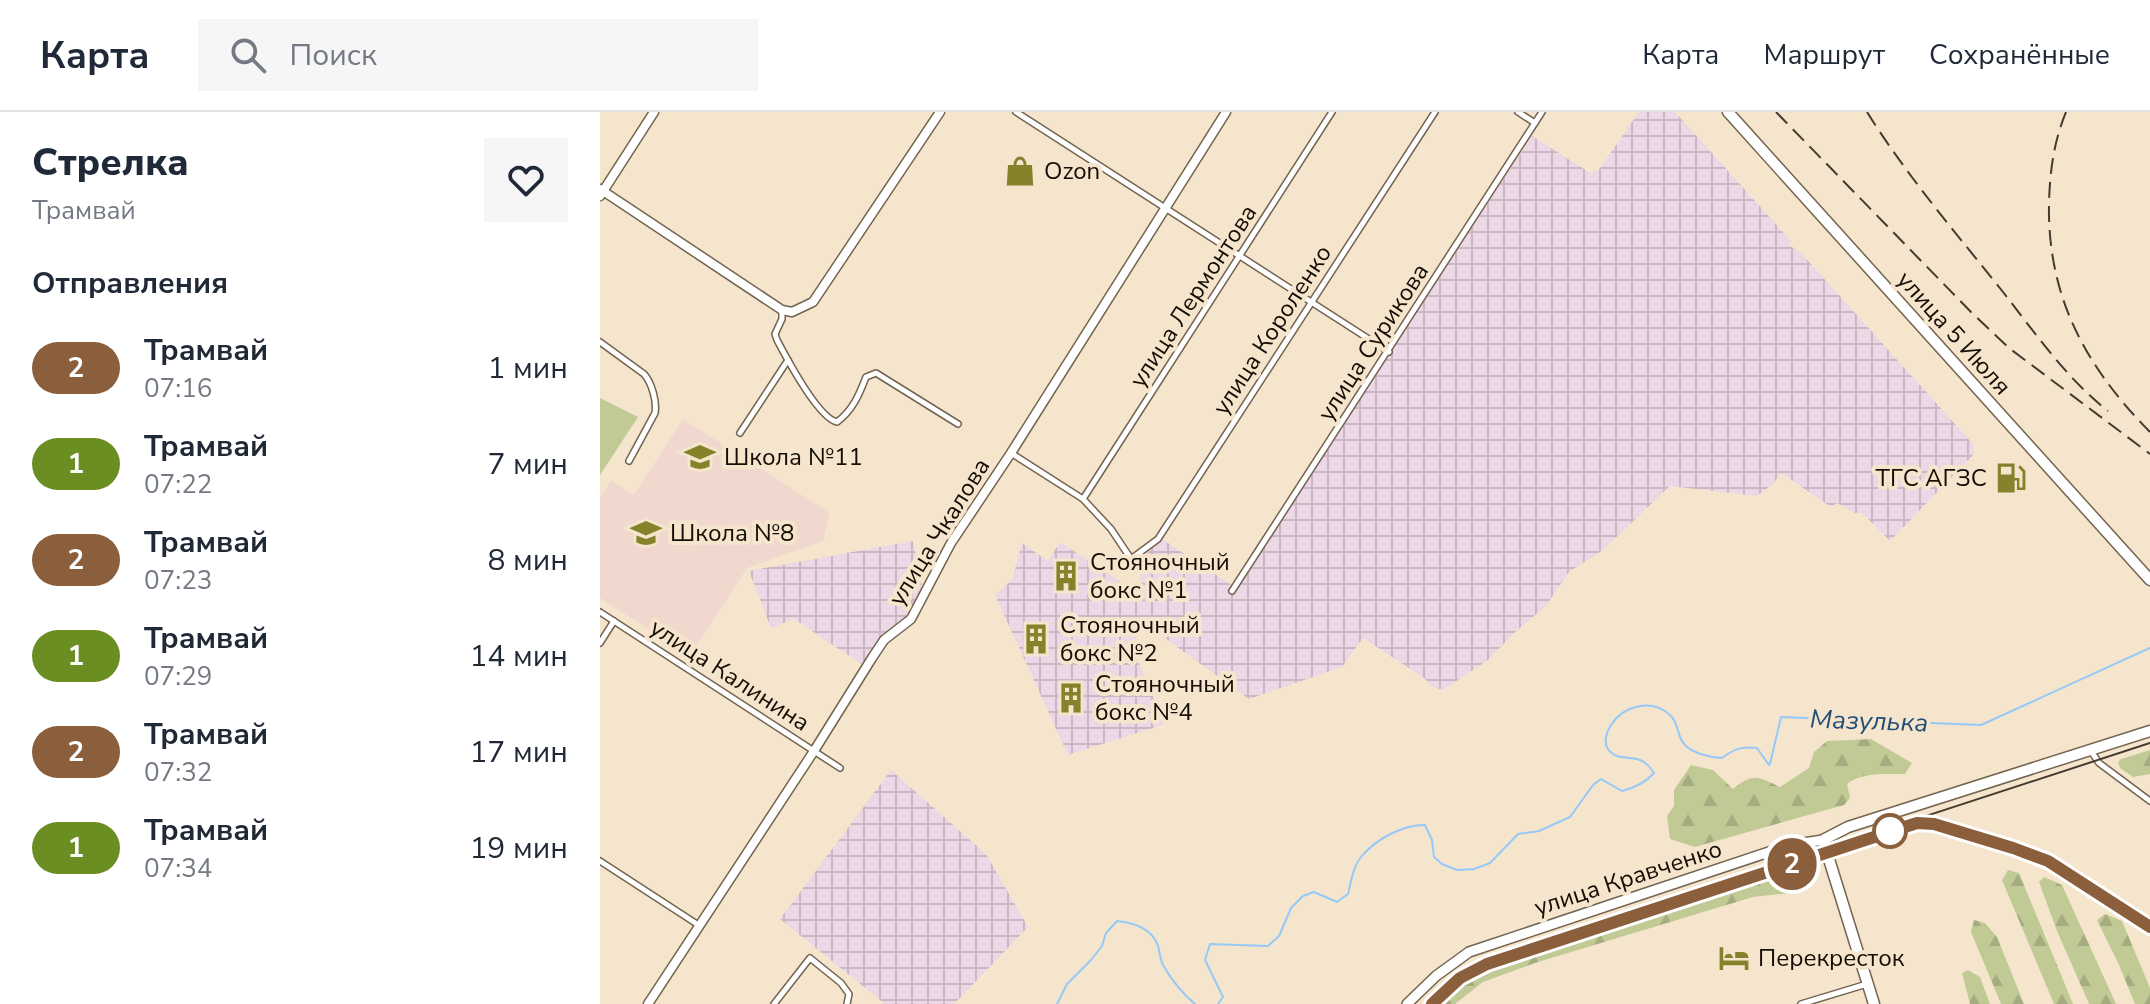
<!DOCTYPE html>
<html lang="ru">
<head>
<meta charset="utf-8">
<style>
  :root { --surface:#fff; --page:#f6f6f7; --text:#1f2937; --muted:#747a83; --line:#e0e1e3 }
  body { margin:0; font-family:"Nunito Sans",sans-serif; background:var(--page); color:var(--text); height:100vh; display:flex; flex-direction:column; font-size:30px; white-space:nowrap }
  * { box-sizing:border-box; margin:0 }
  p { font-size:26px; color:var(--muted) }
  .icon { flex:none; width:44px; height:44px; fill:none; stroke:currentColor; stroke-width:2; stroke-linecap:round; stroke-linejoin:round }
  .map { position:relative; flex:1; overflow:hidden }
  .side { display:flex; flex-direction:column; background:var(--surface); width:600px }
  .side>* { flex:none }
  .badge { padding:0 16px; border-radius:26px; font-size:28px; line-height:52px }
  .map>.badge { position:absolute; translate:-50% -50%; box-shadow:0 0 0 4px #fff }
  h2 { padding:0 32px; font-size:30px; line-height:72px }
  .round { display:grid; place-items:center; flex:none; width:84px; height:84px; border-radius:0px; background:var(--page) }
  .summary { display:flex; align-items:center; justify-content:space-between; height:136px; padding:0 32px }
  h1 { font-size:38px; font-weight:800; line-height:60px }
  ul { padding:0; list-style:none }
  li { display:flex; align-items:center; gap:24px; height:96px; padding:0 32px }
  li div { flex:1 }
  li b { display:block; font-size:30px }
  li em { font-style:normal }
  li .badge { min-width:88px; font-weight:700; text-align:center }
  header { display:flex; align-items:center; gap:48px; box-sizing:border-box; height:112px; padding:0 40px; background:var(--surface); border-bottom:2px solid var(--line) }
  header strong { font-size:38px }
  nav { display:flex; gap:44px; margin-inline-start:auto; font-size:28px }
  .search { width:560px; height:72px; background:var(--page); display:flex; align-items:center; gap:20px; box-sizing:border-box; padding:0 28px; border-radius:0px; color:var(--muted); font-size:30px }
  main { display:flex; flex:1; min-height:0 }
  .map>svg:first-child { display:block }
  .industrial { fill:url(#industrial-grid) }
  .education { fill:#f0d8cf }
  .forest { fill:url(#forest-firs) }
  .garden { fill:#c1ca95 }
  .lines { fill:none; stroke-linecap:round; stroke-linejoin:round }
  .stream { stroke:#95c9f8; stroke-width:2 }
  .street-casing { stroke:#73644f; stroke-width:8 }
  .secondary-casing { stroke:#73644f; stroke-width:11 }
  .primary-casing { stroke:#73644f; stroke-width:12 }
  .highway-casing { stroke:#73644f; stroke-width:13 }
  .street { stroke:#fff; stroke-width:5 }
  .secondary { stroke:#fff; stroke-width:8 }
  .primary { stroke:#fff; stroke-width:9 }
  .highway { stroke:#fff; stroke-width:10 }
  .tram { stroke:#443b30; stroke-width:2 }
  .rail { stroke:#443b30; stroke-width:2; stroke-dasharray:16 8; stroke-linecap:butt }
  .line-casing { stroke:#fff; stroke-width:18 }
  .line { stroke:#8b5e3c; stroke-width:12 }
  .stop-dot { fill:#fff; stroke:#8b5e3c; stroke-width:4 }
  .labels { text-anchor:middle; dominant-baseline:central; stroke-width:8; stroke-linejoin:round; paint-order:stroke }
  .poi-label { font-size:24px; fill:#140e06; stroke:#f6e5cd; text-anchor:start }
  .street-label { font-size:24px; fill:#140e06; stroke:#f6e5cd }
  .water-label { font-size:26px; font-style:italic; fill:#204e75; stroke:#f6e5cd }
</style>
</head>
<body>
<header>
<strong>Карта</strong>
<div class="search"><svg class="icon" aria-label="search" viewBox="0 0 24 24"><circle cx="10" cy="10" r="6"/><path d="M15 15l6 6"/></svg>Поиск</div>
<nav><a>Карта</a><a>Маршрут</a><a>Сохранённые</a></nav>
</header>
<main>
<section class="side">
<div class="summary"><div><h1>Стрелка</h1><p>Трамвай</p></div><a class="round"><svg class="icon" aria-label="heart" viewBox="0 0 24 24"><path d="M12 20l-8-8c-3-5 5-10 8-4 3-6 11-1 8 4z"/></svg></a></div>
<h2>Отправления</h2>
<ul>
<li><span class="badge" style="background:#8b5e3c;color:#fff">2</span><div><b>Трамвай</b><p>07:16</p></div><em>1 мин</em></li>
<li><span class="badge" style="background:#6b8e23;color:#fff">1</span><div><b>Трамвай</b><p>07:22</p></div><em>7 мин</em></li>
<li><span class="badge" style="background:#8b5e3c;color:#fff">2</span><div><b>Трамвай</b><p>07:23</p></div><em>8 мин</em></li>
<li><span class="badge" style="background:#6b8e23;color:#fff">1</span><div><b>Трамвай</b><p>07:29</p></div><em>14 мин</em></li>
<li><span class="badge" style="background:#8b5e3c;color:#fff">2</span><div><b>Трамвай</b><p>07:32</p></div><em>17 мин</em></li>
<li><span class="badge" style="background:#6b8e23;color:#fff">1</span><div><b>Трамвай</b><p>07:34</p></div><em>19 мин</em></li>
</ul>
</section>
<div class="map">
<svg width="1550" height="892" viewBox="0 0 1550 892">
  <defs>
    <pattern id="industrial-grid" width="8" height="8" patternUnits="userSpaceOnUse" patternTransform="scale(2)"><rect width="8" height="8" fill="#ebd7e6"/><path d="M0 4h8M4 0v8" fill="none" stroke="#c9b7c4"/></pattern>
    <pattern id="forest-firs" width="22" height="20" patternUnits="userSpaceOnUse" patternTransform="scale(2)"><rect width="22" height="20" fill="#c1ca95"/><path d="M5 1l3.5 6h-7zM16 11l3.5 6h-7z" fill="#a5ac7f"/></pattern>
  </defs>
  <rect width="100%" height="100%" fill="#f6e5cd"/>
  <!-- industrial -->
  <g class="industrial">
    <polygon points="1039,0 1075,0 1191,129 1189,133 1202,142 1373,332 1374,342 1290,429 1262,401 1255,401 1237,391 1231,395 1181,361 1173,372 1157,384 1070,374 1003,438 969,460 946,494 914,521 888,548 843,578 832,575 824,566 763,526 742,555 649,587 544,511 531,533 565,612 468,643 395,483 412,468 422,431 448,449 460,430 527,474 525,476 529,479 526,485 532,489 542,480 539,453 544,444 562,427 636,476 932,24 992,62 994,58 998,59"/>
    <polygon points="313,429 323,477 302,511 286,521 261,552 194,507 171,516 149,459"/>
    <polygon points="291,658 386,742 428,815 354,892 285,892 180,807"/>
  </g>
  <!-- education -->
  <polygon class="education" points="83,307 230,401 223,429 147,456 90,544 0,486 0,386 11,368 34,383"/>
  <!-- forest -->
  <g class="forest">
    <path d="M1271,627L1312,651L1305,662C1286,662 1261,660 1247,672L1250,686L1244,693L1095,735L1070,727L1067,704L1074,694V678L1091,653L1113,658L1133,677C1154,660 1158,665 1180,675L1209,656L1214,640L1227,629Z"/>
    <polygon points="1550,638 1550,662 1533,665 1520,656 1518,650 1521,647"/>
    <polygon points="1192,754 1203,760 1204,773 1190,781 1153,785 938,850 883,870 855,892 836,892 851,877 885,858 1150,765"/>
    <polygon points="1408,758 1419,761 1473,892 1454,892 1402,768"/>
    <polygon points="1444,765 1462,773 1516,892 1489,892 1457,819 1439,770"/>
    <polygon points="1505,802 1522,809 1550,876 1550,892 1535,892 1519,853 1497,808"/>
    <polygon points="1374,808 1385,811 1397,825 1424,892 1401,892 1371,820"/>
    <polygon points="1368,858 1380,865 1390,892 1370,892 1362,861"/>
  </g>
  <!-- garden -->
  <polygon class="garden" points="0,286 38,305 0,363"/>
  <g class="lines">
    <!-- stream -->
    <g class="stream">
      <polyline points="1170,652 1181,605 1381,613 1550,536"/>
      <path d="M457,892L467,872L491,848L502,834L506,821L517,809C534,811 552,816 558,834C560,841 560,847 563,853C571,867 583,882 595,892"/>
      <path d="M618,892L623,885L605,848L610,832L668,834L679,824L691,796L703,784L714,780L737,790L748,782C751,770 753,755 761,745C776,727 802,713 825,713L832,728L834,745L842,752L857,758L874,757L890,751L918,722L939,719L970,705L993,673L1001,667L1022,679C1034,676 1045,671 1054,661C1039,636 1020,654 1008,637C1003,630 1007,619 1011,613C1023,594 1051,586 1070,603C1080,612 1076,626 1087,635C1097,643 1109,645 1122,646C1134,637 1142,634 1157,636L1169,653"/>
    </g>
    <!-- street casing -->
    <g class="street-casing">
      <g id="street">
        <polyline points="416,0 789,240"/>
        <polyline points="918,0 935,11"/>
        <path d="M182,198V207L175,222L177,228C187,247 218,306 237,310C253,298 259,283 266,265L276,261L358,312"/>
        <path d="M0,230L44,262C52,271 57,290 55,301L29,349"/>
        <polyline points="140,321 188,248"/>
        <polyline points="411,341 483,387 511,417 531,447 558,427 835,0"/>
        <polyline points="483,387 732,0"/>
        <polyline points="632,479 942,0"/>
        <polyline points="0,500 240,656"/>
        <polyline points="0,531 14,509"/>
        <polyline points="1491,639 1499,651 1550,689"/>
        <polyline points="0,749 100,814"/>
        <polyline points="174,892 210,846 241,871 249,882 247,892"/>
        <polyline points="1201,892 1267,872"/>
      </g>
    </g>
    <!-- secondary casing -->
    <g class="secondary-casing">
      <g id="secondary">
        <polyline points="0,77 182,198 192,200 213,190 340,0"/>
        <polyline points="0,84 54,0"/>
        <polyline points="48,892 214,639 272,546 284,528 311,507 351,431 411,341 626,0"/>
      </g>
    </g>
    <!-- primary casing -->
    <g class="primary-casing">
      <polyline id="primary" points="807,892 836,864 869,840 1190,733 1223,728"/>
    </g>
    <!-- highway casing -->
    <g class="highway-casing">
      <g id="highway">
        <polyline points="1128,0 1550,468"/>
        <polyline points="1274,892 1223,728 1248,715 1550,619"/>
      </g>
    </g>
    <!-- street -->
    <use href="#street" class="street"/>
    <!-- secondary -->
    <use href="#secondary" class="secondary"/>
    <!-- primary -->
    <use href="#primary" class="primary"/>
    <!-- highway -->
    <use href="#highway" class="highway"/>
    <!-- tram -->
    <g class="tram">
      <polyline points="1314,711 1334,712 1432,742 1464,758 1550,815"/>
      <polyline points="826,892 864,858 887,847 1550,631"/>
    </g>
    <!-- rail -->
    <g class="rail">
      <polyline points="1176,0 1371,200 1409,236 1550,342"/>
      <path d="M1267,0C1307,64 1356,121 1403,180C1435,221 1467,267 1508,299"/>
      <path d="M1466,0C1454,29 1450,58 1449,90C1447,184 1485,254 1550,320"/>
    </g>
  </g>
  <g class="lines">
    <!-- line casing -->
    <g class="line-casing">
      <polyline id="line" points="832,892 860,866 887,852 1317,711 1334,712 1413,736 1448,749 1550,815"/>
    </g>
    <!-- line -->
    <use href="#line" class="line"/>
  </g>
  <!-- icons -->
  <defs>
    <g id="shop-bare" transform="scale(2.4)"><path d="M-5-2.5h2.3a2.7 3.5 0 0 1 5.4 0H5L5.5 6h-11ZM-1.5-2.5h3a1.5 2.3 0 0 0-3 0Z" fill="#84832c" stroke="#f6e5cd" stroke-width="2.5" paint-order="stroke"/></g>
    <g id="school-bare" transform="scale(2.4)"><path d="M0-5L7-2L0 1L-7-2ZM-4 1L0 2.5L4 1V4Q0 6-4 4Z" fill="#84832c" stroke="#f6e5cd" stroke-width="2.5" paint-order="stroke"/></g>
    <g id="fuel-bare" transform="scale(2.4)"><path d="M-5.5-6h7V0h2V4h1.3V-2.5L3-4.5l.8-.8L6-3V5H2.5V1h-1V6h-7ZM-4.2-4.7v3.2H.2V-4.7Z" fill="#84832c" stroke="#f6e5cd" stroke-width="2.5" paint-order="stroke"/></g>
    <g id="building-bare" transform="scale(2.4)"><path d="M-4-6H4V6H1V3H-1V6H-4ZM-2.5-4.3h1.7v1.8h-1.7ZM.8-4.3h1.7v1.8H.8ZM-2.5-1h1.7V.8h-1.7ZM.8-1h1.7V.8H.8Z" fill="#84832c" stroke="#f6e5cd" stroke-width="2.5" paint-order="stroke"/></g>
    <g id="hotel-bare" transform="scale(2.4)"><path d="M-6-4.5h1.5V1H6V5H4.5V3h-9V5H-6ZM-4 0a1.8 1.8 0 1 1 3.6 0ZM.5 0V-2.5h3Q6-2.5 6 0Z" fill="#84832c" stroke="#f6e5cd" stroke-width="2.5" paint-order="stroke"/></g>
  </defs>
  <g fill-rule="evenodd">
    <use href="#shop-bare" x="420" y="59"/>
    <use href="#school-bare" x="100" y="345"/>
    <use href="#fuel-bare" x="1411" y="366"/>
    <use href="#school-bare" x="46" y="421"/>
    <use href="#building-bare" x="466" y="464"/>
    <use href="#building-bare" x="436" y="527"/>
    <use href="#building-bare" x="471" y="586"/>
    <use href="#hotel-bare" x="1134" y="846"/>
  </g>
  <!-- markers -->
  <circle class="stop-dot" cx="1290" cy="719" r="16"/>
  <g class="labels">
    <!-- poi labels -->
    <g class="poi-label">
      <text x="444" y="59">Ozon</text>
      <text x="124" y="345">Школа №11</text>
      <text x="1387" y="366" text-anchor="end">ТГС АГЗС</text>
      <text x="70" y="421">Школа №8</text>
      <text x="490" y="450">Стояночный<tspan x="490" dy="28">бокс №1</tspan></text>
      <text x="460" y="513">Стояночный<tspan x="460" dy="28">бокс №2</tspan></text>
      <text x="495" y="572">Стояночный<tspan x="495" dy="28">бокс №4</tspan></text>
      <text x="1158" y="846">Перекресток</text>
    </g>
    <!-- street labels -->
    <g class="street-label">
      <text transform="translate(593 184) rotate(-57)">улица Лермонтова</text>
      <text transform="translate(672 218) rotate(-57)">улица Короленко</text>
      <text transform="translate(1354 221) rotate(48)">улица 5 Июля</text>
      <text transform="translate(773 230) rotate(-57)">улица Сурикова</text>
      <text transform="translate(339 420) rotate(-58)">улица Чкалова</text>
      <text transform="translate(130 563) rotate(33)">улица Калинина</text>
      <text transform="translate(1028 766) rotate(-18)">улица Кравченко</text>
    </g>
    <!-- water labels -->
    <g class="water-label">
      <text transform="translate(1269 609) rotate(2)">Мазулька</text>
    </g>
  </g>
</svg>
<b class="badge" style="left:1192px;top:752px;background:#8b5e3c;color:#fff">2</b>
</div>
</main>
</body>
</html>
